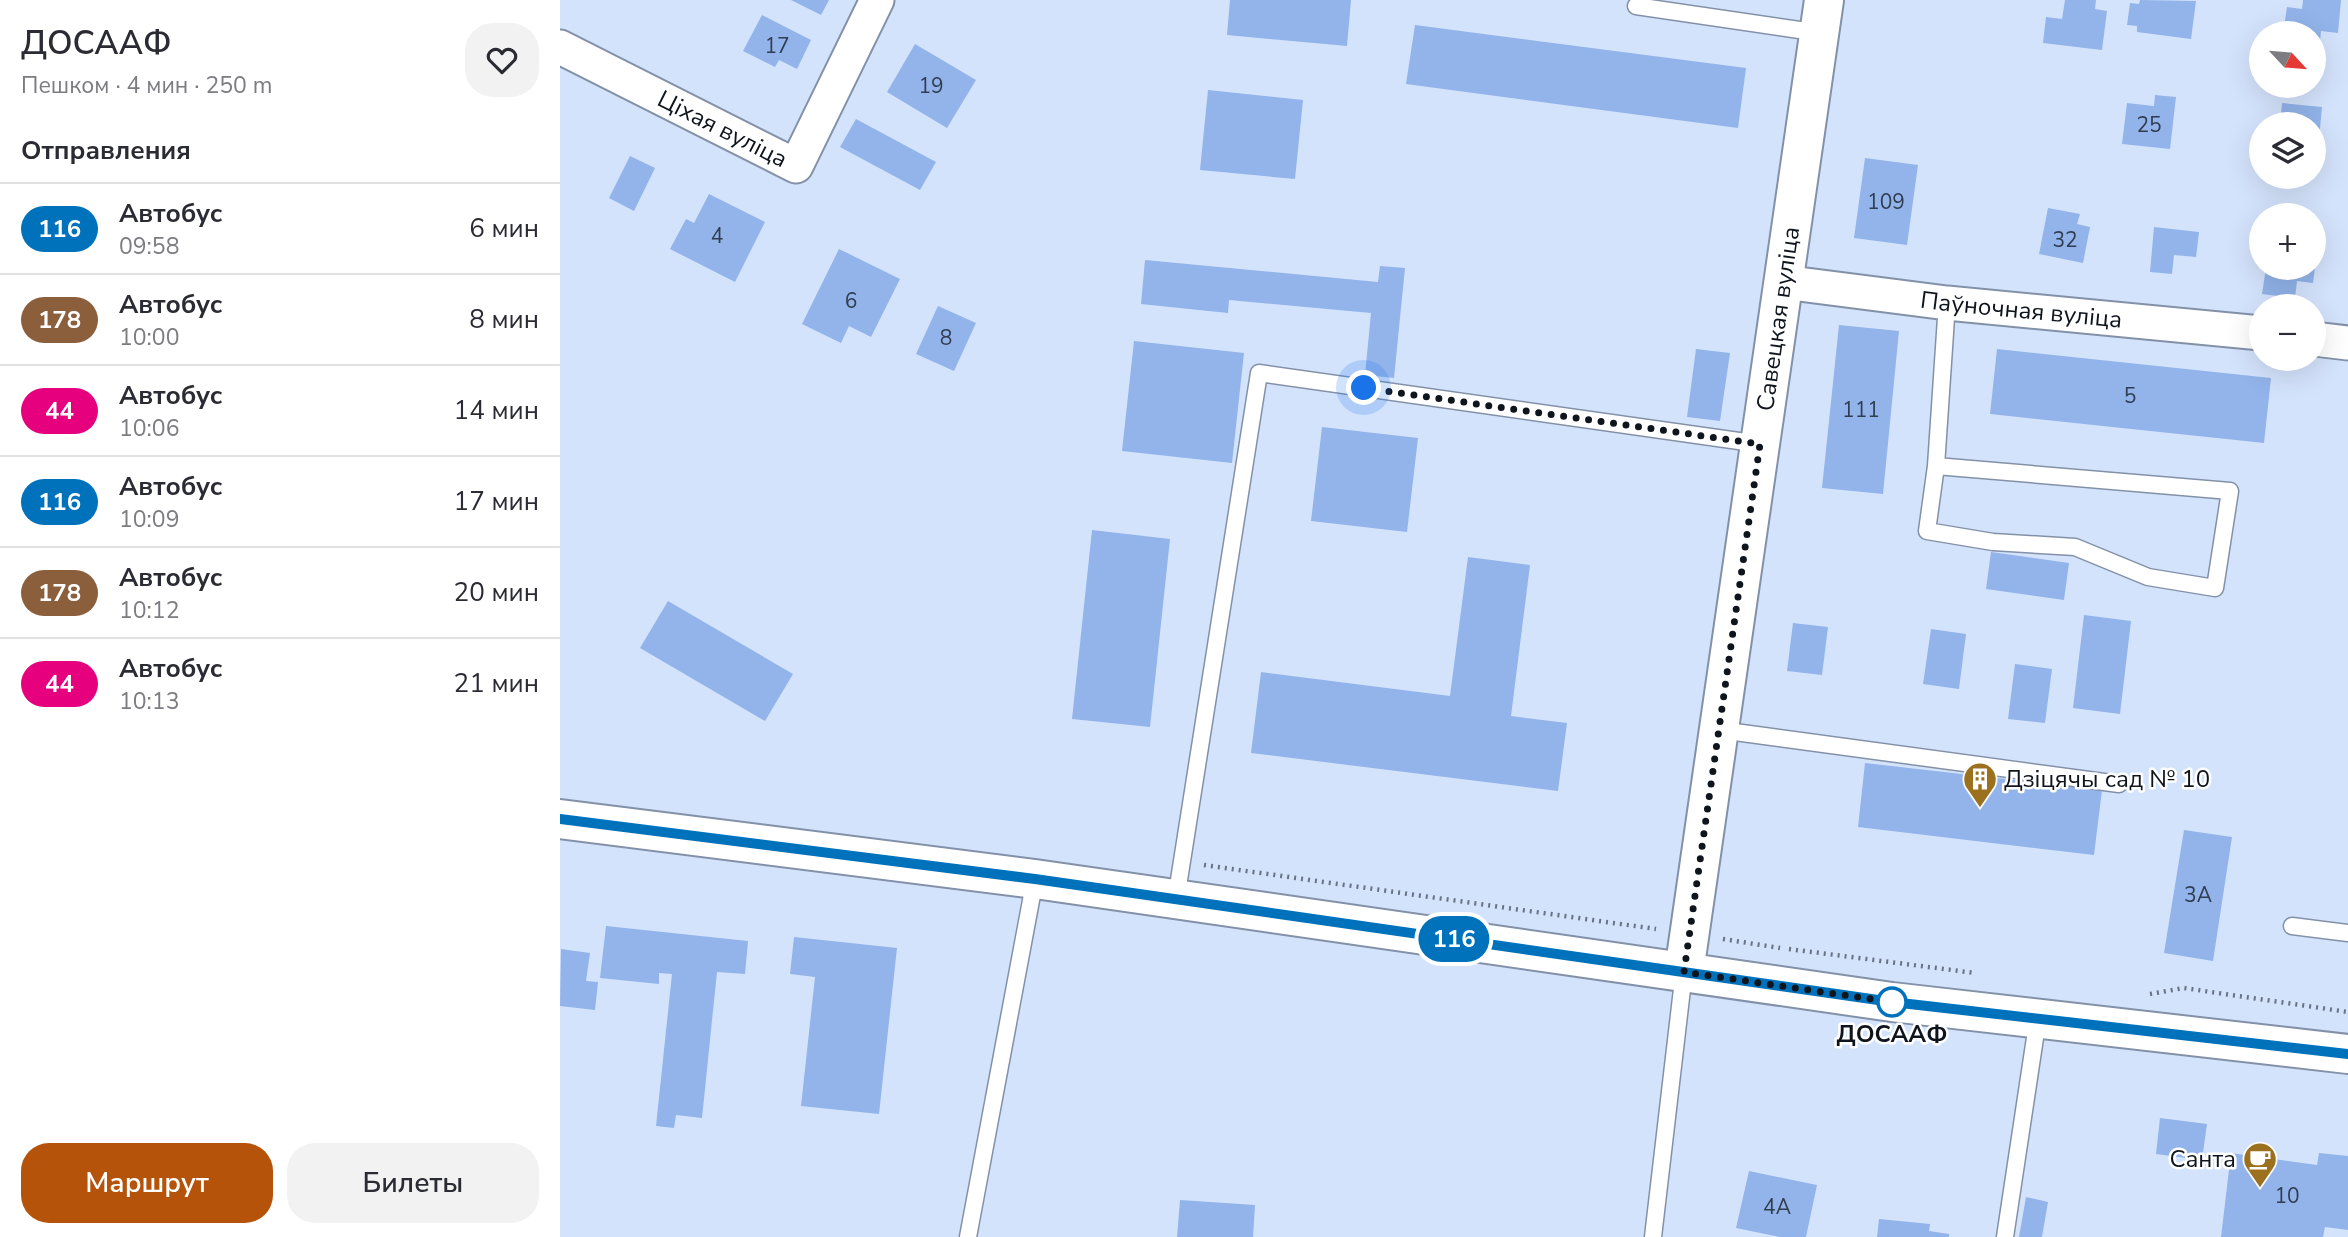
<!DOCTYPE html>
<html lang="ru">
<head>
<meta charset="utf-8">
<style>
  :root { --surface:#fff; --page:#f2f2f3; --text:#2b2b33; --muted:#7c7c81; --line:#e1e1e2; --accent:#b45309 }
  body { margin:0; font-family:"Nunito Sans",sans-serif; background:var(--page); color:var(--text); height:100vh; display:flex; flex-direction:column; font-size:26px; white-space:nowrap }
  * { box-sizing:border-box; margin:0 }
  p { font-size:23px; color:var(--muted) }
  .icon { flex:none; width:38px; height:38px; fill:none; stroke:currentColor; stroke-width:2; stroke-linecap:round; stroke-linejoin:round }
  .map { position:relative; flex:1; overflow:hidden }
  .details { display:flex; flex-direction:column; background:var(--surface); width:560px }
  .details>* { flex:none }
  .badge { padding:0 14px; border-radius:23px; font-size:24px; line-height:46px }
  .needle { width:46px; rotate:116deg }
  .controls { position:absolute; left:1689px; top:21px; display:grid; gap:14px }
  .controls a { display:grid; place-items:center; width:77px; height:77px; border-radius:50%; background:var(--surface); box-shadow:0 7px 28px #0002; font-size:35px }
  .you { position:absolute; width:35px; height:35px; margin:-18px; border:5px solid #fff; border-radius:50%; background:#1a73e8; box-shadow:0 0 0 10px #1a73e833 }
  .map>.badge { position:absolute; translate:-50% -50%; box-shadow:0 0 0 4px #fff }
  h2 { padding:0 21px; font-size:26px; line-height:63px }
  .round { display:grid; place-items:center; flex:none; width:74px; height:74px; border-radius:28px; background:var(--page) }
  .headline { display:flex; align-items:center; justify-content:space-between; height:119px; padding:0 21px }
  h1 { font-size:33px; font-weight:600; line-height:52px }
  .cta { display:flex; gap:14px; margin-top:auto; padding:14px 21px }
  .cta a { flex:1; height:80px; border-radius:28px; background:var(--accent); color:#fff; font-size:28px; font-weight:600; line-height:80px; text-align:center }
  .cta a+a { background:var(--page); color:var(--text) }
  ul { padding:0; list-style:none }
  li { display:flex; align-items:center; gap:21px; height:91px; padding:0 21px; border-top:2px solid var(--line) }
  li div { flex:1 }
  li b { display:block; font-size:26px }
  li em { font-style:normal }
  li .badge { min-width:77px; font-weight:700; text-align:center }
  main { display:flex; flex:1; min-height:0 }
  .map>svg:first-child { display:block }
  .building { fill:#92b4ea }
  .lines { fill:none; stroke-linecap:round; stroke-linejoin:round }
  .lane-casing { stroke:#8391a8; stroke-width:19 }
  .street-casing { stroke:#8391a8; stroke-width:37 }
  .secondary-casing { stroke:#8391a8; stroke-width:42 }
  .path { stroke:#687282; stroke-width:4.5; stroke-dasharray:2 5; stroke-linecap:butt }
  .lane { stroke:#fff; stroke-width:16 }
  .street { stroke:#fff; stroke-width:33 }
  .secondary { stroke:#fff; stroke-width:38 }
  .line-casing { stroke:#fff; stroke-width:16 }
  .line { stroke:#0072bc; stroke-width:10 }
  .walk { stroke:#0f151d; stroke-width:7; stroke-dasharray:0 12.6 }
  .stop-dot { fill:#fff; stroke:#0072bc; stroke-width:3.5 }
  .labels { text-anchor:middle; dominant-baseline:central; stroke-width:5; stroke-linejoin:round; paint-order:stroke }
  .number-label { font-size:21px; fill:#303d50 }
  .street-label { font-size:24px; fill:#0f151d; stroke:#fff }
  .poi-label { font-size:24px; fill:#0f151d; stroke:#fff; text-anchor:start }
  .stop-label { font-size:24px; font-weight:bold; fill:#0f151d; stroke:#fff }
</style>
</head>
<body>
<main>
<section class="details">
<div class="headline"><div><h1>ДОСААФ</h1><p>Пешком · 4 мин · 250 m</p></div><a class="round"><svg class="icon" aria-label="heart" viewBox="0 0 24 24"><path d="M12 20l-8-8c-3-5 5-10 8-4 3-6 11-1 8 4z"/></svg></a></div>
<h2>Отправления</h2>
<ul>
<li><span class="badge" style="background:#0072bc;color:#fff">116</span><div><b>Автобус</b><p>09:58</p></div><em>6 мин</em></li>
<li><span class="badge" style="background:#8b5e3c;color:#fff">178</span><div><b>Автобус</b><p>10:00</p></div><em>8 мин</em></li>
<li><span class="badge" style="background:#e6007e;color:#fff">44</span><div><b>Автобус</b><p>10:06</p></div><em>14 мин</em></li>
<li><span class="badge" style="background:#0072bc;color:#fff">116</span><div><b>Автобус</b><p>10:09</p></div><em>17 мин</em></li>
<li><span class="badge" style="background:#8b5e3c;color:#fff">178</span><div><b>Автобус</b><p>10:12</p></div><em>20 мин</em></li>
<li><span class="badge" style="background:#e6007e;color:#fff">44</span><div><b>Автобус</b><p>10:13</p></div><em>21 мин</em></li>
</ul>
<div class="cta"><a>Маршрут</a><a>Билеты</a></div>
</section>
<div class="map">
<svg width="1788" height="1237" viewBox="0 0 1788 1237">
  <rect width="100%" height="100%" fill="#d4e3fc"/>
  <!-- building -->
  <g class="building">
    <polygon points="231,0 269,0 261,15"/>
    <polygon points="670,0 791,0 787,46 667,35"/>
    <polygon points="1505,0 1536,0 1535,9 1547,11 1542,50 1483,43 1486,17 1502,19"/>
    <polygon points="1580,0 1636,1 1631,39 1577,32 1577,26 1567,25 1570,3 1579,4"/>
    <polygon points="1743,0 1781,0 1778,33 1761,31 1759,51 1754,51 1754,33 1723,33 1727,7 1742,9"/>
    <polygon points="202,15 251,40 237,69 219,60 215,67 183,51"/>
    <polygon points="855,25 1186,68 1178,128 846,84"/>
    <polygon points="355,44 416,80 387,128 327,92"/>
    <polygon points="648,90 743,100 735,179 640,170"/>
    <polygon points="1595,95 1616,97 1610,149 1562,144 1567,103 1594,106"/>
    <polygon points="1722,103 1762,107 1759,139 1754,138 1754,124 1720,124"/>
    <polygon points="296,119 376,162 360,190 280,147"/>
    <polygon points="70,156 95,168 74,211 49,198"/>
    <polygon points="1305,158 1358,165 1347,245 1294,238"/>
    <polygon points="149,194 205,222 175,282 110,249 126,219 134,223"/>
    <polygon points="1488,208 1520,214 1517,224 1530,227 1523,263 1479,254"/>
    <polygon points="1594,227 1639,232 1636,257 1614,255 1612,274 1590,272"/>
    <polygon points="279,249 340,279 311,337 289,326 281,343 242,324"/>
    <polygon points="585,260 818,282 820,266 845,268 834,378 805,375 811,313 669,300 668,313 581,304"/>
    <polygon points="1706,268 1755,268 1753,283 1737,281 1735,298 1702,294"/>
    <polygon points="378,306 416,323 394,371 356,354"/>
    <polygon points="1279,325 1339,331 1323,494 1262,488"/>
    <polygon points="574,341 684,353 672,463 562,451"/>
    <polygon points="1136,349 1170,353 1160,421 1127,417"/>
    <polygon points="1437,349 1711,378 1704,443 1430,414"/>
    <polygon points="762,427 858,438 847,532 751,521"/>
    <polygon points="532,530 610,539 590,727 512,719"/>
    <polygon points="1431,552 1509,563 1504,600 1426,589"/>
    <polygon points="908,557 970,565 951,716 1007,723 998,791 691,753 701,672 890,696"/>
    <polygon points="108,601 233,674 205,721 80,648"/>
    <polygon points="1524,615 1571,621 1560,714 1513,708"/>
    <polygon points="1233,623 1268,627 1262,675 1227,671"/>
    <polygon points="1371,629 1406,634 1399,689 1363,684"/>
    <polygon points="1455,664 1492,669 1485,723 1448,719"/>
    <polygon points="1305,763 1542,790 1534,855 1298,827"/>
    <polygon points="1624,830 1672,837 1653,961 1604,953"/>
    <polygon points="46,926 188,941 185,974 157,972 142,1118 116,1115 114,1128 96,1126 112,974 99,973 99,984 40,978"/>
    <polygon points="234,937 337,948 319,1114 241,1106 255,977 230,974"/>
    <polygon points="1,949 30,953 26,981 38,982 35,1010 0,1006"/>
    <polygon points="1600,1118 1647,1124 1642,1160 1596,1154"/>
    <polygon points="1671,1153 1757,1165 1759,1153 1788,1156 1788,1230 1765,1227 1763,1237 1661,1237"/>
    <polygon points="1189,1171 1257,1185 1246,1237 1220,1237 1176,1228"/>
    <polygon points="1466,1197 1488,1202 1482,1237 1459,1237"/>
    <polygon points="620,1200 695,1205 693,1237 617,1237"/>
    <polygon points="1319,1219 1370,1224 1369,1231 1389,1234 1389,1237 1317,1237"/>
  </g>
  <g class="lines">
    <!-- lane casing -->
    <g class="lane-casing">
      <g id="lane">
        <polyline points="1076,6 1260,33"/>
        <polyline points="1376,466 1367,531 1433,542 1515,547 1588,577 1655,588 1670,491 1376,466 1387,303"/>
        <polyline points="1160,730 1559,784"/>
        <polyline points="616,899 699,373 1200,444"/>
        <polyline points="1732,926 1788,933"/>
        <polyline points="408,1237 475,879"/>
        <polyline points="1093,1237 1124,972"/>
        <polyline points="1445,1237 1478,1018"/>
      </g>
    </g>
    <!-- street casing -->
    <g class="street-casing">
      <g id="street">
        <path id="s1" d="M0,47L236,166L317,0"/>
        <path id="s2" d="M1223,282L1387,303L1701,333"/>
        <polyline points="1754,339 1788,343"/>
      </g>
    </g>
    <!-- secondary casing -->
    <g class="secondary-casing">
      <g id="secondary">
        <polyline points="0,819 475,879 1332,1002 1788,1054"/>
        <path id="s3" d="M1124,972L1264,0"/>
      </g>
    </g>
    <!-- path -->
    <g class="path">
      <polyline points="644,865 1096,929"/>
      <polyline points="1163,939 1220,948"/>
      <polyline points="1229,949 1415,973"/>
      <polyline points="1590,994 1624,988 1788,1012"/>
    </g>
    <!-- lane -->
    <use href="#lane" class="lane"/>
    <!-- street -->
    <use href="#street" class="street"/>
    <!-- secondary -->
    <use href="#secondary" class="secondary"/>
  </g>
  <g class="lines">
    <!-- line casing -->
    <g class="line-casing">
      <polyline id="line" points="0,819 475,879 1332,1002 1788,1054"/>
    </g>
    <!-- line -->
    <use href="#line" class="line"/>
    <!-- walk -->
    <polyline class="walk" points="804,388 1200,444 1124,972 1332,1002"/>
  </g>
  <!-- icons -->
  <defs>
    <g id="building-pin" transform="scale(1.75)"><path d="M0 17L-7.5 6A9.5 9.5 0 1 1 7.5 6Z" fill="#9b711f" stroke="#fff"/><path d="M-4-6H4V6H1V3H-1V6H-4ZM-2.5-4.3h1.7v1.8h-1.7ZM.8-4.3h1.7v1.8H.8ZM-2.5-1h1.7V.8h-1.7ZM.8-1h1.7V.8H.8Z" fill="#fff"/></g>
    <g id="cafe-pin" transform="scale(1.75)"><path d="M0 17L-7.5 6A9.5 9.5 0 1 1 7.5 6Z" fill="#9b711f" stroke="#fff"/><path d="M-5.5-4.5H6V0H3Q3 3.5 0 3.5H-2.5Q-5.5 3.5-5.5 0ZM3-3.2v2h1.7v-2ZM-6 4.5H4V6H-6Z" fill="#fff"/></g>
  </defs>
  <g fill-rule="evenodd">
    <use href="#building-pin" x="1420" y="779"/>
    <use href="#cafe-pin" x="1700" y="1159"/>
  </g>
  <!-- markers -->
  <circle class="stop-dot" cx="1332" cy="1002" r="14"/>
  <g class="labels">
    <!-- number labels -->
    <g class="number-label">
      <text x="217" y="46">17</text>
      <text x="371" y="86">19</text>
      <text x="1589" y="125">25</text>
      <text x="1326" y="202">109</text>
      <text x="157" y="236">4</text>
      <text x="1505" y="240">32</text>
      <text x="291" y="301">6</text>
      <text x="386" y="338">8</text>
      <text x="1570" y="396">5</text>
      <text x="1301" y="410">111</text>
      <text x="1638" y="895">3А</text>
      <text x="1727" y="1196">10</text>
      <text x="1217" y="1207">4А</text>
    </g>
    <!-- street labels -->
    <g class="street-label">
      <text stroke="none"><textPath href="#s1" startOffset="182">Ціхая вуліца</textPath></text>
      <text stroke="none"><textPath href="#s2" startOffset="240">Паўночная вуліца</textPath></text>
      <text stroke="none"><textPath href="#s3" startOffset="660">Савецкая вуліца</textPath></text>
    </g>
    <!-- poi labels -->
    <g class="poi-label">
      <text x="1444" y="779">Дзіцячы сад № 10</text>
      <text x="1676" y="1159" text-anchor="end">Санта</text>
    </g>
    <!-- stop labels -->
    <g class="stop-label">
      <text x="1332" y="1034">ДОСААФ</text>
    </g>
  </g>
</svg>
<div class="controls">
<a><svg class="needle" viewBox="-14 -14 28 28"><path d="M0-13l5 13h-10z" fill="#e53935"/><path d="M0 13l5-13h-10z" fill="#7c7c81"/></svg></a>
<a><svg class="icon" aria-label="layers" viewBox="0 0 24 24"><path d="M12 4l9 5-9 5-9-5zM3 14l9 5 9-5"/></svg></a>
<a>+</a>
<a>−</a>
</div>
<div class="you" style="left:804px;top:388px"></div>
<b class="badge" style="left:894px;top:939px;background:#0072bc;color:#fff">116</b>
</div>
</main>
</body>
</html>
